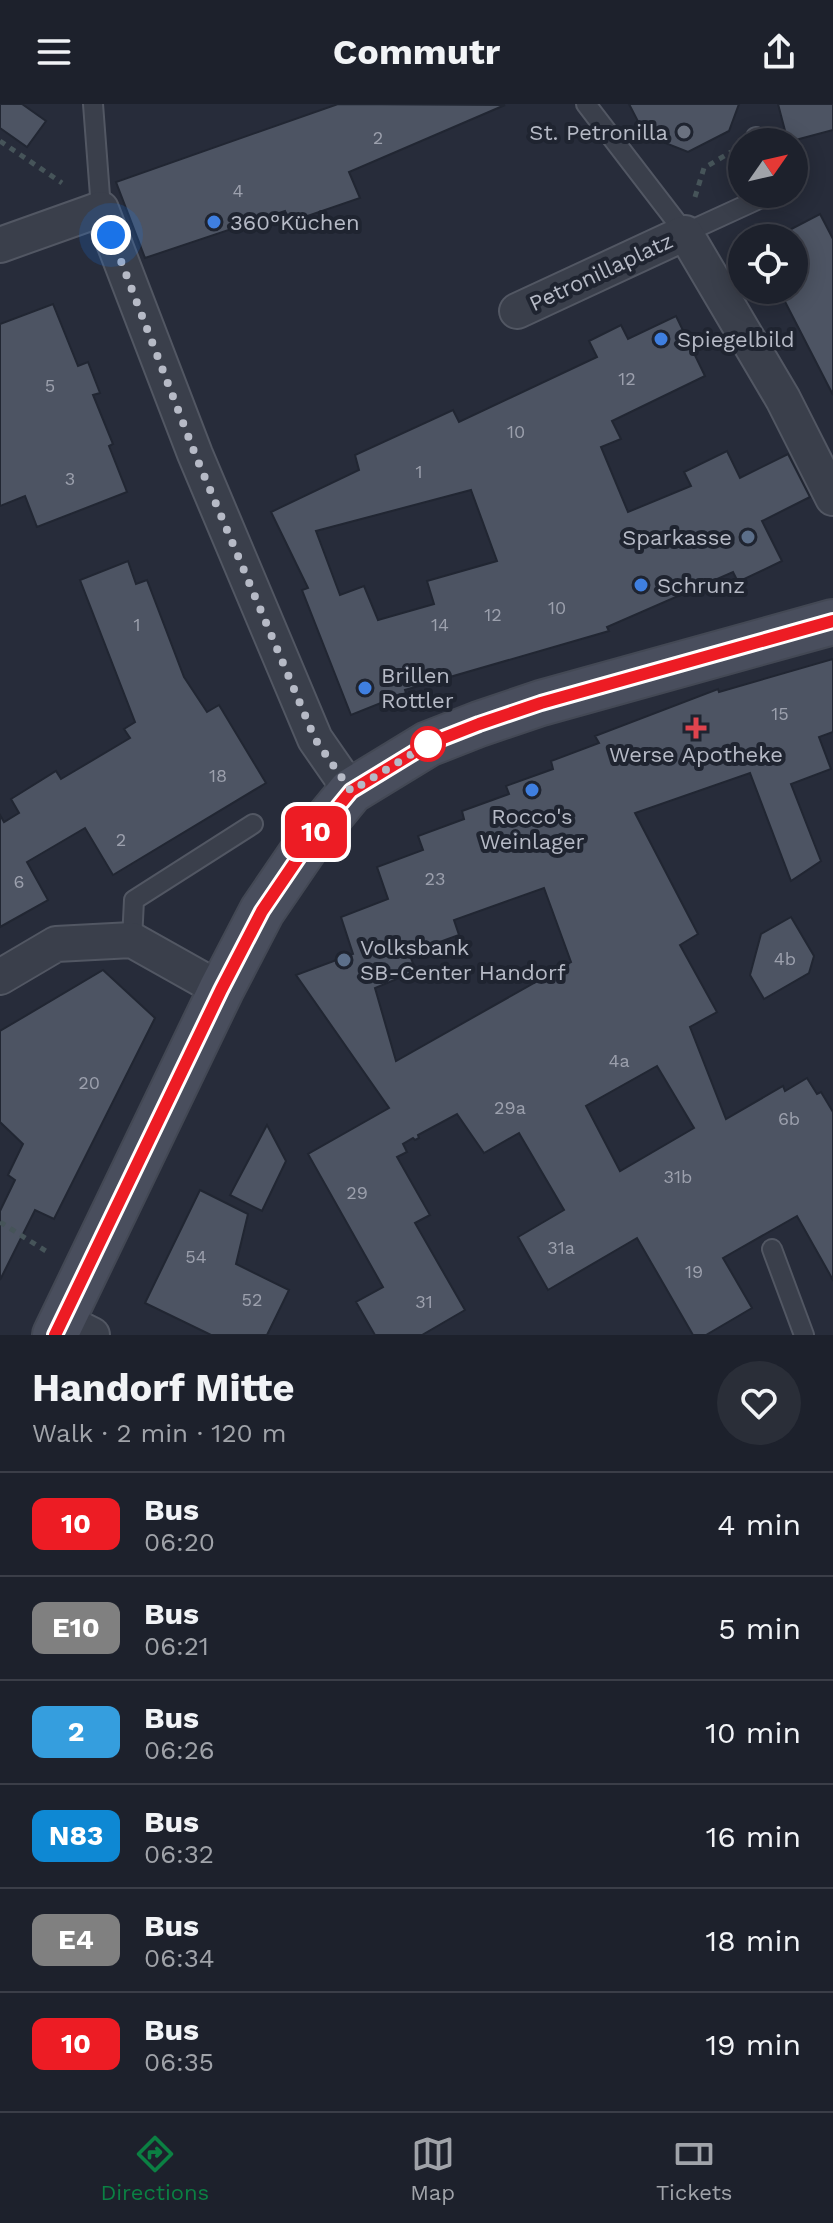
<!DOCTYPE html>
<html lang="en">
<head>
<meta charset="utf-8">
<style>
  :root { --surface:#1d212c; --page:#2a2e38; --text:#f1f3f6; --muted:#a0a3a9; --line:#3b3e48; --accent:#0b8043 }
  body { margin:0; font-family:"Work Sans",sans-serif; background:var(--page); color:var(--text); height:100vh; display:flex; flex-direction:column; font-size:30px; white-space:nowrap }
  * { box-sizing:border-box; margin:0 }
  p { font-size:26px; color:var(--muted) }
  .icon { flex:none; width:44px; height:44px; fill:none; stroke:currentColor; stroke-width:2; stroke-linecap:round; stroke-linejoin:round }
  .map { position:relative; height:1231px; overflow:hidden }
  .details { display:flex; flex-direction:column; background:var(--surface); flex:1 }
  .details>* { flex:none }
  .badge { padding:0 16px; border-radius:12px; font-size:28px; line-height:52px }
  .needle { width:52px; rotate:56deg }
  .tools { position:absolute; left:728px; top:24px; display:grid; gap:16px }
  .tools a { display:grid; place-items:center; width:80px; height:80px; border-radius:50%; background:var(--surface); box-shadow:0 4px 20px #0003,0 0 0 2px var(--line); font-size:40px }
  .you { position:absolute; width:40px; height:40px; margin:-20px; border:6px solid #fff; border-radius:50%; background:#1a73e8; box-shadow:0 0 0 12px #1a73e833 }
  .map>.badge { position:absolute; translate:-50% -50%; box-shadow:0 0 0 4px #fff }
  .round { display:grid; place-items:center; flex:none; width:84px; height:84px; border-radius:42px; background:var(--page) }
  .overview { display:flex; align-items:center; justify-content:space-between; height:136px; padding:0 32px }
  h1 { font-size:38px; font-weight:700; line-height:60px }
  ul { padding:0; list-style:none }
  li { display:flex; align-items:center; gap:24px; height:104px; padding:0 32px; border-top:2px solid var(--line) }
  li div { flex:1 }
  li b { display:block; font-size:30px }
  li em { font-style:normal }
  li .badge { min-width:88px; font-weight:700; text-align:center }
  header { display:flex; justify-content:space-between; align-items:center; height:104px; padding:0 32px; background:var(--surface); font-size:36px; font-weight:700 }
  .menu { display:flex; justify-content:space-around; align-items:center; height:112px; border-top:2px solid var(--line); background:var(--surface); font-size:22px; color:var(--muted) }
  .menu a { display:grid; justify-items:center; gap:4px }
  .menu .active { color:var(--accent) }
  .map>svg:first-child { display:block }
  .building { fill:#4d5463; stroke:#212632; stroke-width:2; fill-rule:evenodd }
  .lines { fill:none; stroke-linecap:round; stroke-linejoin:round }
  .lane-casing { stroke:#525763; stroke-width:22 }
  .street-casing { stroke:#525763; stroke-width:38 }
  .secondary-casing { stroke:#434854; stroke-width:48 }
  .path { stroke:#465459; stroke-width:5; stroke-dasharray:6 6; stroke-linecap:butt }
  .lane { stroke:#3a3f4b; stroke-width:18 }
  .street { stroke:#3a3f4b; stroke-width:34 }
  .secondary { stroke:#494e5d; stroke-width:44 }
  .line-casing { stroke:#fff; stroke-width:18 }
  .line { stroke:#ed1c24; stroke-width:12 }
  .walk { stroke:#b6bac6; stroke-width:8; stroke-dasharray:0 14.4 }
  .worship-dot { fill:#6b7280; stroke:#1f2430; stroke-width:3 }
  .shop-dot { fill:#3f7fe0; stroke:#1f2430; stroke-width:3 }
  .service-dot { fill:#5c6f8a; stroke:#1f2430; stroke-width:3 }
  .health-dot { fill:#e0444e; stroke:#1f2430; stroke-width:3 }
  .stop-dot { fill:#fff; stroke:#ed1c24; stroke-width:4 }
  .labels { text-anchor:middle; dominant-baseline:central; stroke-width:8; stroke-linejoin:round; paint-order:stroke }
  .number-label { font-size:18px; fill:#9ca0ad }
  .poi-label { font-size:22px; fill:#b6bac6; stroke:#1f2430; text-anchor:start }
  .street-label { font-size:22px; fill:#b6bac6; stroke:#1f2430 }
</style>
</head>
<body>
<header><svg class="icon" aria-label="menu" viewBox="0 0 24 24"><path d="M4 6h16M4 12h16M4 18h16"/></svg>Commutr<svg class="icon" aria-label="share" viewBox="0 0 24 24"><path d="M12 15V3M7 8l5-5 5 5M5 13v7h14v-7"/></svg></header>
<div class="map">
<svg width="833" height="1231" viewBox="0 0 833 1231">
  <rect width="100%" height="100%" fill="#272c3a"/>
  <!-- building -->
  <g class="building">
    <polygon points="0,0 22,0 46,17 27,43 0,24"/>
    <polygon points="338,0 505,1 349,68 360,94 290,118 285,107 145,154 116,78"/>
    <polygon points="629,0 739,0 729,27 688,48 645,31"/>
    <polygon points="778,0 833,0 833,26 788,38"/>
    <polygon points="820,110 833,135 833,291 779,186 794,186 794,134 774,134"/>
    <polygon points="53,200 78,262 88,258 100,289 93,291 113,340 109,342 127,388 37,423 25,392 0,402 0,220"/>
    <path d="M676,212L705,272L612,317L621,335L601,343L628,408L691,382L684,368L727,347L740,374L788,350L810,393L762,417L782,457L738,478L733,468L607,523L609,527L405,586L406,589L351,611L302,486L308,484L271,408L359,366L355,351L453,306L459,318L597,253L589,237L621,221L628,235ZM471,386L497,457L427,477L434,500L378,516L364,482L340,491L316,427Z"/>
    <polygon points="128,457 136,480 147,476 184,573 207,608 219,601 266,679 113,771 85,724 27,758 48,796 0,823 0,711 4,718 19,709 11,695 56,667 61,675 130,634 124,625 135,618 80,476"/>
    <path d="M833,555V628L819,633L831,665L791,680L821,757L791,777L750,669L635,709L698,830L680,841L717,908L690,923L726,1015L783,982L785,987L807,974L817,990L821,988L833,1008V1176L797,1112L723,1154L752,1204L706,1231H693L637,1134L548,1186L518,1133L564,1106L519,1029L484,1049L457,1010L418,1031L419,1034L415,1036L413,1034L403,1040L407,1048L397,1053L430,1111L415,1119L465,1206L422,1231H375L356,1198L383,1183L308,1050L389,1004L296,871L353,850L341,813L388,795L377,763L423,746L418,732L464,715L462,707L509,690L506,682L553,665L551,657L599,639L595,632L718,585L719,588ZM544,784L571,858L396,957L375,884L416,867L409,849L459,831L454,816ZM657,962L694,1024L620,1067L586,1002Z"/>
    <polygon points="791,813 814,852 809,869 764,895 750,871 761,830"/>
    <polygon points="103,866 155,914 54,1115 35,1106 0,1176 0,1107 15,1076 8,1071 23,1040 0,1018 0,927"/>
    <polygon points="267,1021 286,1057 262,1107 230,1091"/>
    <polygon points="200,1086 248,1110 236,1160 289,1186 267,1231 211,1231 145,1199"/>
  </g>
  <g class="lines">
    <!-- lane casing -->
    <g class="lane-casing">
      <g id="lane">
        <polyline points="93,0 101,105"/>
        <polyline points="586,0 685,129 770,90"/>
        <polyline points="756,33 759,38"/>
        <polyline points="132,836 134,796 253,720"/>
        <polyline points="772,1145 804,1231"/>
      </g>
    </g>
    <!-- street casing -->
    <g class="street-casing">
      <g id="street">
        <polyline points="0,141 101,105 195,350 315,635 351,687"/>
        <polyline points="517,207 685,129 783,295 833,394"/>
        <polyline points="0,873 56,840 132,836 221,886"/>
        <polyline points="62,1216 92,1231"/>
      </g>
    </g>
    <!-- secondary casing -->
    <g class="secondary-casing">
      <polyline id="secondary" points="55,1231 221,886 262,807 309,738 351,687 428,640 479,620 541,599 833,518"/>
    </g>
    <!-- path -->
    <g class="path">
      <polyline points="0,37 62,79"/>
      <polyline points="695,93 704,64 731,48"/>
      <polyline points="0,1118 49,1149"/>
    </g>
    <!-- lane -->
    <use href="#lane" class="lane"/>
    <!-- street -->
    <use href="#street" class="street"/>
    <!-- secondary -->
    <use href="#secondary" class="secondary"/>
  </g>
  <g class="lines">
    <!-- line casing -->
    <g class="line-casing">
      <polyline id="line" points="55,1231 221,886 262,807 309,738 351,687 428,640 479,620 541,599 833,517"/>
    </g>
    <!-- line -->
    <use href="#line" class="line"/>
    <!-- walk -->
    <polyline class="walk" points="111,131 195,350 315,635 351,687 428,640"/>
  </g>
  <!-- markers -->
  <circle class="worship-dot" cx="684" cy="28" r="8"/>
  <g class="shop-dot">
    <circle cx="214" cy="118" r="8"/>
    <circle cx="661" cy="235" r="8"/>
    <circle cx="641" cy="481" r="8"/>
    <circle cx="365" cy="584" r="8"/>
    <circle cx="532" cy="686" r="8"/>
  </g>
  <g class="service-dot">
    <circle cx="748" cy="433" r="8"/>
    <circle cx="344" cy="856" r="8"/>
  </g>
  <path class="health-dot" d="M692 612h8v8h8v8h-8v8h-8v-8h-8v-8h8z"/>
  <circle class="stop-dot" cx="428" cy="640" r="16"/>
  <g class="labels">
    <!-- number labels -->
    <g class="number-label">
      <text x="378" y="33">2</text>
      <text x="238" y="86">4</text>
      <text x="627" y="274">12</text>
      <text x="50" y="281">5</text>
      <text x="516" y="327">10</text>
      <text x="419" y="367">1</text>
      <text x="70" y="374">3</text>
      <text x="557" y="503">10</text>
      <text x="493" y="510">12</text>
      <text x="137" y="520">1</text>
      <text x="440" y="520">14</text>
      <text x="780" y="609">15</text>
      <text x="218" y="671">18</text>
      <text x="121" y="735">2</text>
      <text x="435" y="774">23</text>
      <text x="19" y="777">6</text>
      <text x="785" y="854">4b</text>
      <text x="619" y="956">4a</text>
      <text x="89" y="978">20</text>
      <text x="510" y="1003">29a</text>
      <text x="789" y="1014">6b</text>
      <text x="678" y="1072">31b</text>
      <text x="357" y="1088">29</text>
      <text x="561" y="1143">31a</text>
      <text x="196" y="1152">54</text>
      <text x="694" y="1167">19</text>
      <text x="252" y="1195">52</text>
      <text x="424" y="1197">31</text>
    </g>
    <!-- poi labels -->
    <g class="poi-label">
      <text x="668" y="28" text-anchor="end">St. Petronilla</text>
      <text x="230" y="118">360°Küchen</text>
      <text x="677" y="235">Spiegelbild</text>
      <text x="732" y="433" text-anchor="end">Sparkasse</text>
      <text x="657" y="481">Schrunz</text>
      <text x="381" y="571">Brillen<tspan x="381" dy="25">Rottler</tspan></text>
      <text x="696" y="650" text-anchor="middle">Werse Apotheke</text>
      <text x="532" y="712" text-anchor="middle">Rocco's<tspan x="532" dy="25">Weinlager</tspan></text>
      <text x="360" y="843">Volksbank<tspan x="360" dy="25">SB-Center Handorf</tspan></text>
    </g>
    <!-- street labels -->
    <g class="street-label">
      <text transform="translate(601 168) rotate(-25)">Petronillaplatz</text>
    </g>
  </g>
</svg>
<div class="tools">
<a><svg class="needle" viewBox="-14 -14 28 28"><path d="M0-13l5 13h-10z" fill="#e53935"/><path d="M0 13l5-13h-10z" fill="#a0a3a9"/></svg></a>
<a><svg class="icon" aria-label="locate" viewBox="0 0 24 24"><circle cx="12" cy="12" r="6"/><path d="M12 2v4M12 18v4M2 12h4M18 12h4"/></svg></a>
</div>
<div class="you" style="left:111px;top:131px"></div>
<b class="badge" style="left:316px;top:728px;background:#ed1c24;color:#fff">10</b>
</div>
<section class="details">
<div class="overview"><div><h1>Handorf Mitte</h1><p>Walk · 2 min · 120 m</p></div><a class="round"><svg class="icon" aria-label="heart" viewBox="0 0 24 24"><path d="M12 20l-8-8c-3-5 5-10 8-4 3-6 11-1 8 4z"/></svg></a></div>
<ul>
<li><span class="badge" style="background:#ed1c24;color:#fff">10</span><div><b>Bus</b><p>06:20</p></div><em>4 min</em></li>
<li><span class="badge" style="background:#808080;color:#fff">E10</span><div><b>Bus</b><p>06:21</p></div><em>5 min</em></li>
<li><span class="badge" style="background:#359ede;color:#fff">2</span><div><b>Bus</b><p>06:26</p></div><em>10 min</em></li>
<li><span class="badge" style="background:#0e88d3;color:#fff">N83</span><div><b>Bus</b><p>06:32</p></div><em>16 min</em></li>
<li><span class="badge" style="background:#808080;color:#fff">E4</span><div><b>Bus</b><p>06:34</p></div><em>18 min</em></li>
<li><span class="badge" style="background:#ed1c24;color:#fff">10</span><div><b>Bus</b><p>06:35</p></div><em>19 min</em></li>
</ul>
</section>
<nav class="menu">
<a class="active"><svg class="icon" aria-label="directions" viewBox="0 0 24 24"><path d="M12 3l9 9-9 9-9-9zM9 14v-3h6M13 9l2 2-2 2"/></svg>Directions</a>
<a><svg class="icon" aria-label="map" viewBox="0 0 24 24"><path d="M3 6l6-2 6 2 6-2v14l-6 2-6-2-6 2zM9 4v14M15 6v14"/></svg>Map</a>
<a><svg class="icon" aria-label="tickets" viewBox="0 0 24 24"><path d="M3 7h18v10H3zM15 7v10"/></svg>Tickets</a>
</nav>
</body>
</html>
